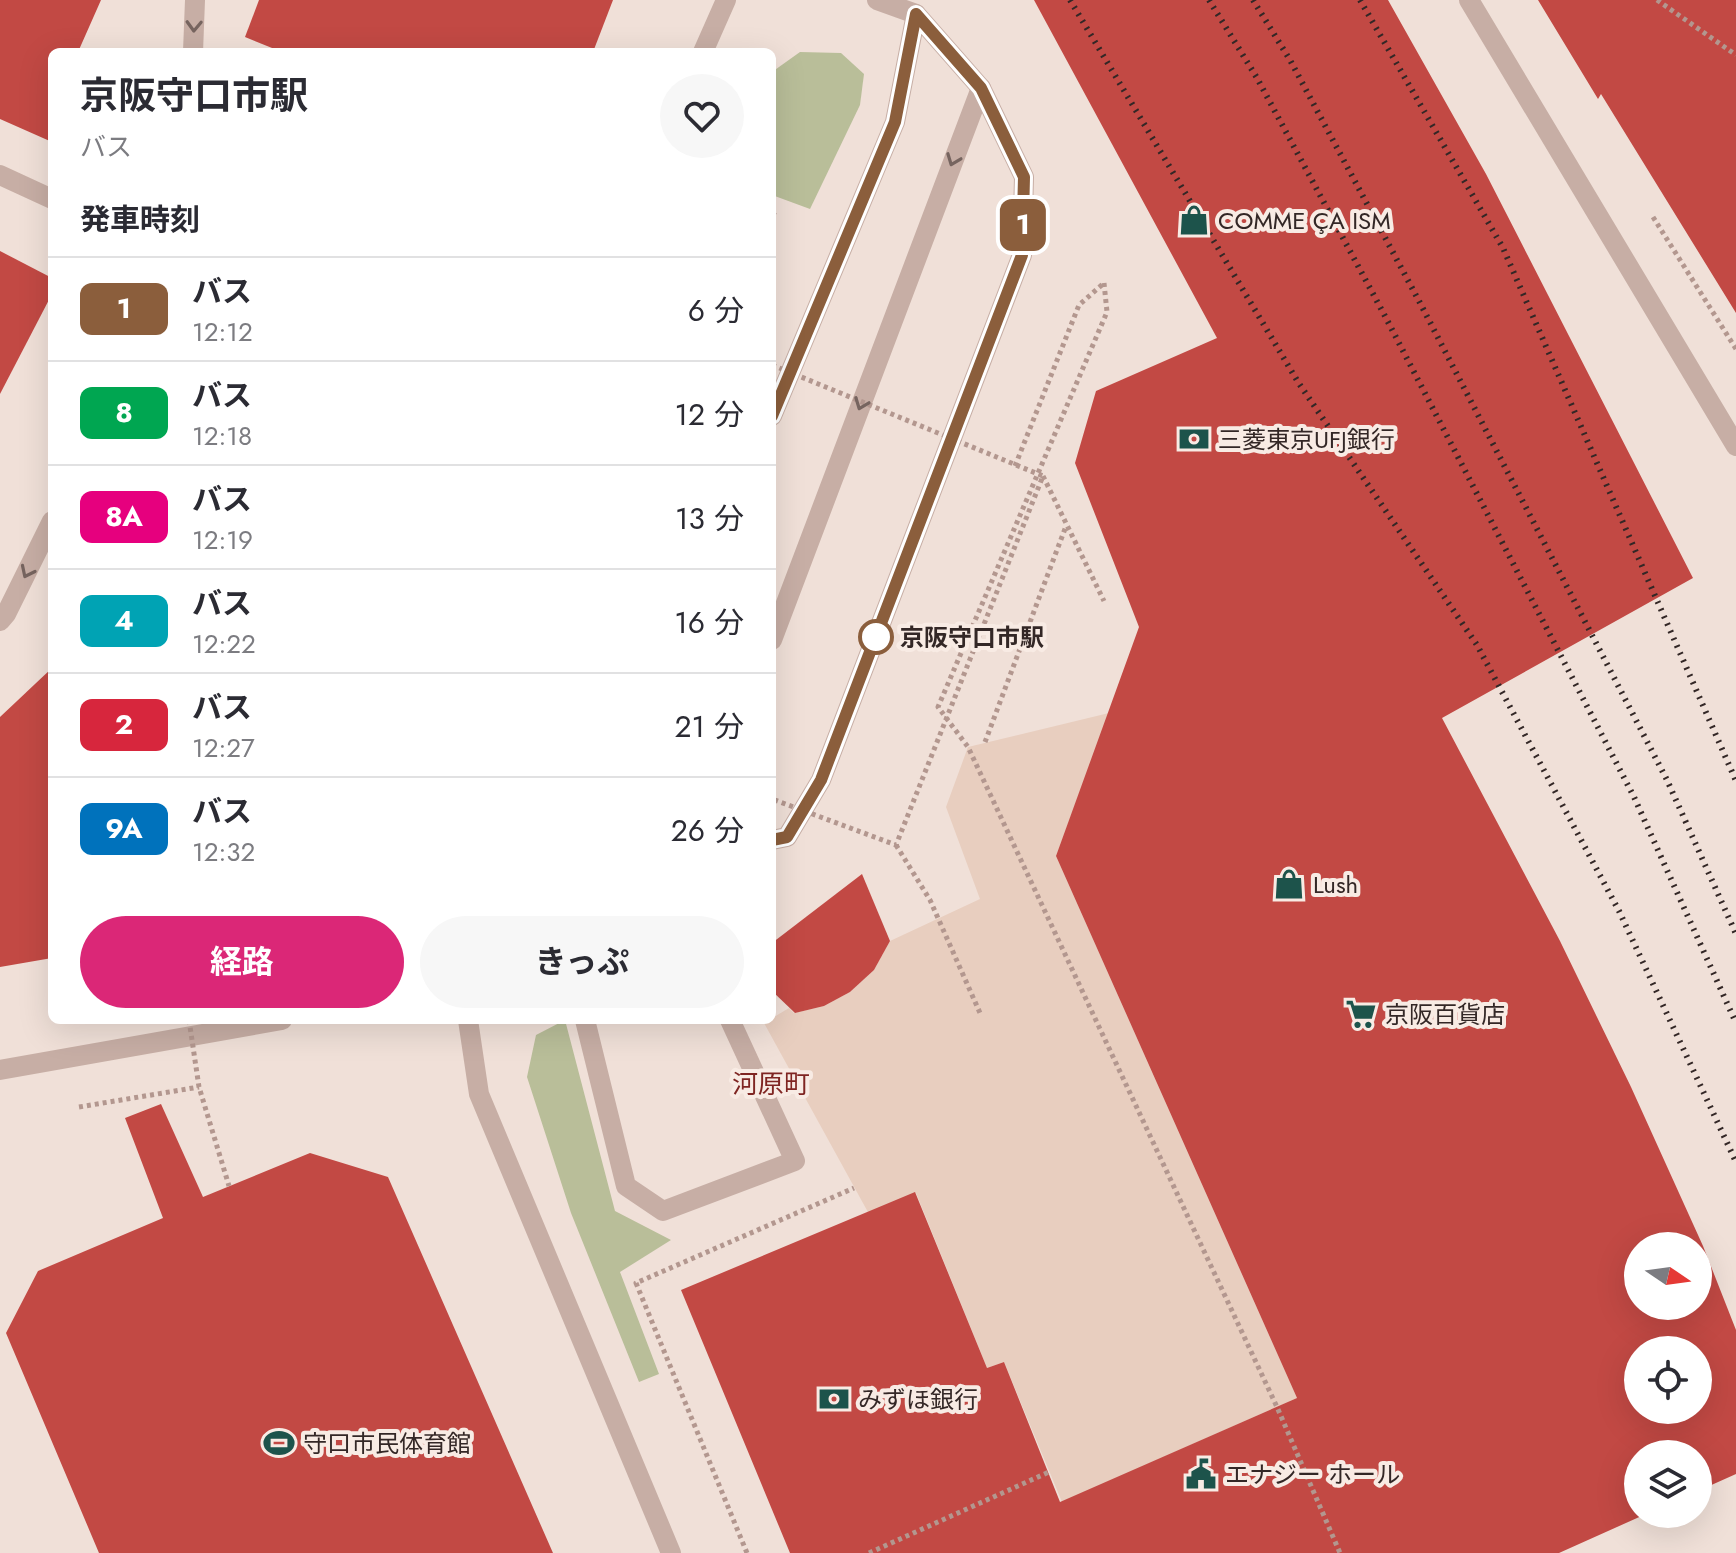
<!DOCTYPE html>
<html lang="ja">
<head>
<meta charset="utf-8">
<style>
  :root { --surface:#fff; --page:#f7f7f7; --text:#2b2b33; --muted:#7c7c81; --line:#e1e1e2; --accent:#db2777 }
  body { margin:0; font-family:Jost,"Noto Sans JP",sans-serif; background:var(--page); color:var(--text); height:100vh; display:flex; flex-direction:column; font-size:30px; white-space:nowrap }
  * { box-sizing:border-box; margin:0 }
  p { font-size:26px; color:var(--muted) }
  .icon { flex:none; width:44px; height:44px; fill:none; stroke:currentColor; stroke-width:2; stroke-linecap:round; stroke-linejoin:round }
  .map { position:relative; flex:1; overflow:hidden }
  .details { position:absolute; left:48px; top:48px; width:728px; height:976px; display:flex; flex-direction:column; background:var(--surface); border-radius:12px; box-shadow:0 8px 32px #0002 }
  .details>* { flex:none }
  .badge { padding:0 16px; border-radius:12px; font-size:28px; line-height:52px }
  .needle { width:52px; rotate:103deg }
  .fabs { position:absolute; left:1624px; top:1232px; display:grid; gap:16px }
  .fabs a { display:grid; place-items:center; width:88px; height:88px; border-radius:50%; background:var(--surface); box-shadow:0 8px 32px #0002; font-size:40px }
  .map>.badge { position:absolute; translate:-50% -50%; box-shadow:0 0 0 4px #fff }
  h2 { padding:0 32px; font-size:30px; line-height:72px }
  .round { display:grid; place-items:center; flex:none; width:84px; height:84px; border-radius:42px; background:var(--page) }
  .head { display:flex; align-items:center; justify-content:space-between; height:136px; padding:0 32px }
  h1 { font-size:38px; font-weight:700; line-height:60px }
  .button { display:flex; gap:16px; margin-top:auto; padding:16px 32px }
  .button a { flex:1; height:92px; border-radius:48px; background:var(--accent); color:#fff; font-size:32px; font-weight:700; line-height:92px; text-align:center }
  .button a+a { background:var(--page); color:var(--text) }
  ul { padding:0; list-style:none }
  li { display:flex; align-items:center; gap:24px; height:104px; padding:0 32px; border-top:2px solid var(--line) }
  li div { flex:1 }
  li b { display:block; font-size:30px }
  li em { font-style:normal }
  li .badge { min-width:88px; font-weight:700; text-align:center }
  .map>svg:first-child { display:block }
  .green { fill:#b9be99 }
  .plaza { fill:#e8cebf }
  .building { fill:#c24944; fill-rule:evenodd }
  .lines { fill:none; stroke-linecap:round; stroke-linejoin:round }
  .path { stroke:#b3978f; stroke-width:5; stroke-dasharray:4 4; stroke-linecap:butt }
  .service { stroke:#c7aea5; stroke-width:20 }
  .minor { stroke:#c7aea5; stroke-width:20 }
  .tertiary { stroke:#c7aea5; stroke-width:20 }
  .rail { stroke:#332726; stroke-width:6; stroke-dasharray:2 6; stroke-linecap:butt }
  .path-bridge { stroke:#b3978f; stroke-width:5; stroke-dasharray:4 4; stroke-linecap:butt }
  .oneway { stroke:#76645f }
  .line-casing { stroke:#fff; stroke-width:18 }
  .line { stroke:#8b5e3c; stroke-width:12 }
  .stop-dot { fill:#fff; stroke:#8b5e3c; stroke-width:4 }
  .labels { text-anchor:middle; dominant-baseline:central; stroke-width:8; stroke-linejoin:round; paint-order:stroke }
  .poi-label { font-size:24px; fill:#332726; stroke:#f8ebe4; text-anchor:start }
  .stop-label { font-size:24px; font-weight:bold; fill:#332726; stroke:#f8ebe4; text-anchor:start }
  .neighbourhood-label { font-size:26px; fill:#7f2522; stroke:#f8ebe4 }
</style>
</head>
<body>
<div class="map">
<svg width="1736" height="1553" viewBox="0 0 1736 1553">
  <rect width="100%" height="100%" fill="#f0e0d8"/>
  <!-- green -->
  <g class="green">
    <polygon points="800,52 841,53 864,74 860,105 810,209 772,195 772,72"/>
    <polygon points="565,1020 615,1211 671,1240 620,1272 659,1374 639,1382 571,1213 527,1077 536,1035"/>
  </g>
  <!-- plaza -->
  <polygon class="plaza" points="1109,713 1056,856 1297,1398 1062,1502 1004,1362 987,1368 916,1193 869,1214 764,1023 789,1008 794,1013 824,1006 850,992 874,970 890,941 980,899 946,807 968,747"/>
  <!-- building -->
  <g class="building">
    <polygon points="0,0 101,0 78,52 52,52 52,142 0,119"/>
    <polygon points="259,0 613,0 593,52 282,52 245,37"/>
    <path d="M1034,0H1388L1486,174L1693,578L1442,718L1560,941L1631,1087L1703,1246L1736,1330V1474L1698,1491V1454H1638V1514H1646L1559,1553H790L681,1290L915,1192L987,1368L1004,1362L1060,1502L1297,1398L1056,856L1139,627L1075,463L1096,391L1217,338ZM1638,1246H1698V1306H1638ZM1638,1350H1698V1410H1638Z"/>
    <polygon points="1538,0 1736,0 1736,313 1601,94 1598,99"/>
    <polygon points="0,251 52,278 52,294 0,394"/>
    <polygon points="52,668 52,958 0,967 0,717"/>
    <polygon points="862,874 890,941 874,970 850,992 824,1006 795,1013 772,991 772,943"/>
    <polygon points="161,1104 203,1197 310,1153 388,1177 553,1553 99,1553 6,1333 38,1271 163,1218 125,1118"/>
  </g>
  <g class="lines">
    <!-- path -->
    <g class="path">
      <polyline points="1657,0 1736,55"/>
      <polyline points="772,214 779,217"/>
      <polyline points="1653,217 1736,349"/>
      <polyline points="1104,283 1107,312 938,707 968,747 1277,1407 1340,1553"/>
      <polyline points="1015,466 1079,305 1104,283"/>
      <polyline points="1043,476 1104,601"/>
      <polyline points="985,742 1066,526"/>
      <polyline points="896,845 930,900 980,1013"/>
      <polyline points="79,1107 199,1087"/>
      <polyline points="747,1553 636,1283 854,1188"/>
      <polyline points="869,1553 1049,1472"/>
    </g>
    <!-- service -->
    <g class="service">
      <polyline points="877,0 916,14"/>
      <polyline points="772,416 895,122 916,14 981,88 1024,177 1022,255 821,780 787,837 772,840"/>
      <polyline points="772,640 981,88"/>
      <polyline points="585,1020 626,1186 663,1211 795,1161 730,1020"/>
    </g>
    <!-- minor -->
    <g class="minor">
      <polyline points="193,52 195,0"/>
      <polyline points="0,175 52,199"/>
      <polyline points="0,621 6,614 52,521"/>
    </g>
    <!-- tertiary -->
    <g class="tertiary">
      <polyline points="1469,0 1736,446"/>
      <polyline points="703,52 726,0"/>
      <polyline points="468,1020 479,1094 671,1553"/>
      <polyline points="0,1070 282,1020"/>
    </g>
    <!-- rail -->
    <g class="rail">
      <polyline points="1070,0 1298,382 1477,645 1619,911 1736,1162"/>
      <polyline points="1209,0 1257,78 1386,318 1634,797 1736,1023"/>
      <polyline points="1253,0 1290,60 1419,301 1667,780 1736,934"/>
      <polyline points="1360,0 1503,248 1736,781"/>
    </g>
    <!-- path-bridge -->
    <g class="path-bridge">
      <polyline points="772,365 1043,476 896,845 772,799"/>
      <polyline points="189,1020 199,1087 229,1186"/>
    </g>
  </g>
  <!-- one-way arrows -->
  <defs><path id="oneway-chevron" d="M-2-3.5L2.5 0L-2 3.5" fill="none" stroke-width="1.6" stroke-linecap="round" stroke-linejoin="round" transform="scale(2)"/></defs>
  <g class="oneway">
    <use href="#oneway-chevron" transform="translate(194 26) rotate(92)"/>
    <use href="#oneway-chevron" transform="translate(953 160) rotate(111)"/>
    <use href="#oneway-chevron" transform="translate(861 404) rotate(111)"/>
    <use href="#oneway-chevron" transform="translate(27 572) rotate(116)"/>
  </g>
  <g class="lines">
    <!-- line casing -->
    <g class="line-casing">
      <polyline id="line" points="772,416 895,122 916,14 981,88 1024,177 1022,255 821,780 787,837 772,840"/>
    </g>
    <!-- line -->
    <use href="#line" class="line"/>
  </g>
  <!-- icons -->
  <defs>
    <g id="shop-bare" transform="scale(2.4)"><path d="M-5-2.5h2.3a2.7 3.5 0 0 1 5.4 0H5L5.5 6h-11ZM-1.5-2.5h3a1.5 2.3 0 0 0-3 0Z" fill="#1d534b" stroke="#f8ebe4" stroke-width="2.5" paint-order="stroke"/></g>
    <g id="bank-bare" transform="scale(2.4)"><path d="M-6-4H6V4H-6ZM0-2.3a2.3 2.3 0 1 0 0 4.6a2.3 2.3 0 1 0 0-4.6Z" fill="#1d534b" stroke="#f8ebe4" stroke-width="2.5" paint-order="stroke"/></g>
    <g id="supermarket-bare" transform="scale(2.4)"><path d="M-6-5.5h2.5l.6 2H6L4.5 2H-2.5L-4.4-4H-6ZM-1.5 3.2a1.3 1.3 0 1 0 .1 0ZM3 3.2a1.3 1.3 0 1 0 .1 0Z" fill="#1d534b" stroke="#f8ebe4" stroke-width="2.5" paint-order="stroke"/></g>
    <g id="stadium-bare" transform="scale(2.4)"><path d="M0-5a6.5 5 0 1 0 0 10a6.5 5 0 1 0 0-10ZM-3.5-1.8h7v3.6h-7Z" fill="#1d534b" stroke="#f8ebe4" stroke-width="2.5" paint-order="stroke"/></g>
    <g id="civic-bare" transform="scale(2.4)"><path d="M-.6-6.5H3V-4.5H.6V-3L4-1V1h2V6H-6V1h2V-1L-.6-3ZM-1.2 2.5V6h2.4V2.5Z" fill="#1d534b" stroke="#f8ebe4" stroke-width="2.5" paint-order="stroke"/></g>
  </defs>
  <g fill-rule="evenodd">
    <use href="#shop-bare" x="1194" y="220"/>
    <use href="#bank-bare" x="1194" y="439"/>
    <use href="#shop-bare" x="1289" y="884"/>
    <use href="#supermarket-bare" x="1361" y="1014"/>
    <use href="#bank-bare" x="834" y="1399"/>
    <use href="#stadium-bare" x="279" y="1443"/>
    <use href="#civic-bare" x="1201" y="1474"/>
  </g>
  <!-- markers -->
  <circle class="stop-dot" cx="876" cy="637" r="16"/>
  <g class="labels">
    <!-- poi labels -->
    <g class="poi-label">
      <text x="1218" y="220">COMME ÇA ISM</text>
      <text x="1218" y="439">三菱東京UFJ銀行</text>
      <text x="1313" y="884">Lush</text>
      <text x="1385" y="1014">京阪百貨店</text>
      <text x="858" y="1399">みずほ銀行</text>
      <text x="303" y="1443">守口市民体育館</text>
      <text x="1225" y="1474">エナジー ホール</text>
    </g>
    <!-- stop labels -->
    <g class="stop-label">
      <text x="900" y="637">京阪守口市駅</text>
    </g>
    <!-- neighbourhood labels -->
    <g class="neighbourhood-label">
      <text x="771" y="1084">河原町</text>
    </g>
  </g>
</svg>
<div class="fabs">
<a><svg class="needle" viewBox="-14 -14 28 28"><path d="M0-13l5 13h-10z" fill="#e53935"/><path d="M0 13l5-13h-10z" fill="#7c7c81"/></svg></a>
<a><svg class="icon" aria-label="locate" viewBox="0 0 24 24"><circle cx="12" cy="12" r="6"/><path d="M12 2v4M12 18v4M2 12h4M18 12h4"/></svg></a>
<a><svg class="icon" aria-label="layers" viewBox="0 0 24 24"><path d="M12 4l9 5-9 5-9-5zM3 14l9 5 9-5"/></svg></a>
</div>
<b class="badge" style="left:1023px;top:225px;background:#8b5e3c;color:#fff">1</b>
<section class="details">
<div class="head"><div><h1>京阪守口市駅</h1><p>バス</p></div><a class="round"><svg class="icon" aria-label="heart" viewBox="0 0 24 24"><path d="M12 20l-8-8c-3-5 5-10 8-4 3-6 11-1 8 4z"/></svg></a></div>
<h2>発車時刻</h2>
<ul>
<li><span class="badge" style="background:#8b5e3c;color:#fff">1</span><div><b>バス</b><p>12:12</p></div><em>6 分</em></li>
<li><span class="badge" style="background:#00a651;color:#fff">8</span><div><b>バス</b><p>12:18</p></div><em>12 分</em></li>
<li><span class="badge" style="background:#e6007e;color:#fff">8A</span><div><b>バス</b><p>12:19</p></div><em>13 分</em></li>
<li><span class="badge" style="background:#00a3b4;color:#fff">4</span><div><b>バス</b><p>12:22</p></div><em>16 分</em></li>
<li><span class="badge" style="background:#d7263d;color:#fff">2</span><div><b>バス</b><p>12:27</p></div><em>21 分</em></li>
<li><span class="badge" style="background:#0072bc;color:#fff">9A</span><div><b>バス</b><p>12:32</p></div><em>26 分</em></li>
</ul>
<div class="button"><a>経路</a><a>きっぷ</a></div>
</section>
</div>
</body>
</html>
